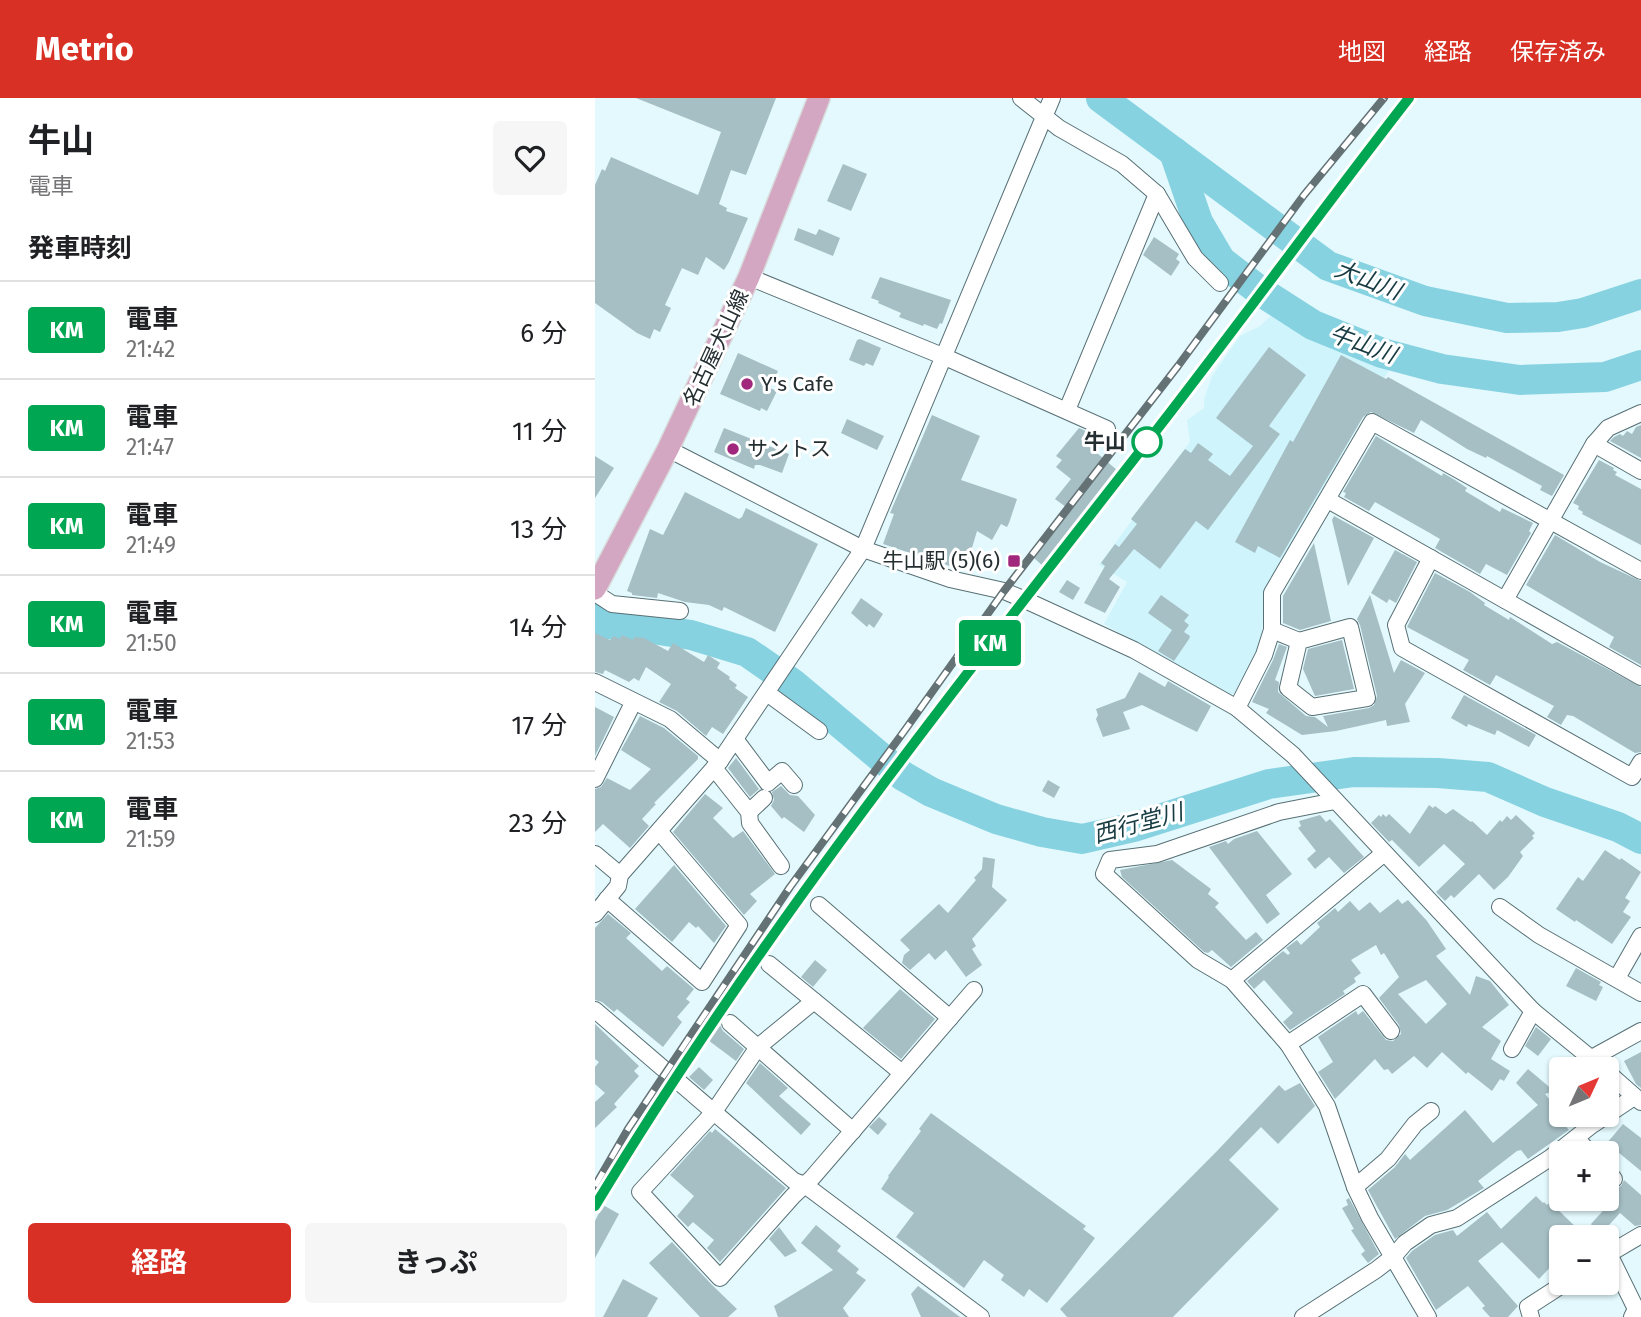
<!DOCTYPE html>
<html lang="ja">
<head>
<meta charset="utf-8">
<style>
  :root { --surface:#fff; --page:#f6f6f6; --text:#202124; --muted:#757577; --line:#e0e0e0; --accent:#d93025 }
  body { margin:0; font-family:"Fira Sans","Noto Sans JP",sans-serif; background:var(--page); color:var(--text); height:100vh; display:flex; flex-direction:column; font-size:26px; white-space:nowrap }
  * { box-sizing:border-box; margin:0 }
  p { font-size:23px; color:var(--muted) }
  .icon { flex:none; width:38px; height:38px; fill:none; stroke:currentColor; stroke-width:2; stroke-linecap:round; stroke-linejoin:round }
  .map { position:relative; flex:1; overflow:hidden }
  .details { display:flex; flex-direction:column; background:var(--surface); width:595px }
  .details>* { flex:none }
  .badge { padding:0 14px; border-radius:5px; font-size:24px; line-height:46px }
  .needle { width:46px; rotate:46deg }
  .fabs { position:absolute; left:954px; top:959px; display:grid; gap:14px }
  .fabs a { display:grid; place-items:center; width:70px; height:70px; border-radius:7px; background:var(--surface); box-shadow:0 2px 5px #0004; font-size:35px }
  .map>.badge { position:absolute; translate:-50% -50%; box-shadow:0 0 0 4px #fff }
  h2 { padding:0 28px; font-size:26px; line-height:63px }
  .round { display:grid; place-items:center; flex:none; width:74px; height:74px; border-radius:7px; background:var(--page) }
  .head { display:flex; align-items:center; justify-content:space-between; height:119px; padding:0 28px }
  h1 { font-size:33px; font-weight:700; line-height:52px }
  .action { display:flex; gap:14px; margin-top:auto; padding:14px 28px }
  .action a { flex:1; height:80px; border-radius:7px; background:var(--accent); color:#fff; font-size:28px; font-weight:700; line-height:80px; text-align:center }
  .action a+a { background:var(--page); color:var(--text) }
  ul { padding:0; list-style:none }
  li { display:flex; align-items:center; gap:21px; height:98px; padding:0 28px; border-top:2px solid var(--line) }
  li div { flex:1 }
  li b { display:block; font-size:26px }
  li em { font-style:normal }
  li .badge { min-width:77px; font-weight:700; text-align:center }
  header { display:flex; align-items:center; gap:42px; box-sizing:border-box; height:98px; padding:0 35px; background:var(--accent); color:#fff }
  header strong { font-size:33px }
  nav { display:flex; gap:38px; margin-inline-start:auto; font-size:24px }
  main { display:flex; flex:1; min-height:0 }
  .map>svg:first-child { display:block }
  .built { fill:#cff4fb }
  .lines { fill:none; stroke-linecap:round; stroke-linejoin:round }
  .river { stroke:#87d2e1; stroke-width:30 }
  .building { fill:#a5bfc4; fill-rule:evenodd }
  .minor-casing { stroke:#587075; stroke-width:18 }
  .major-casing { stroke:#d8d9da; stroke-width:24 }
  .minor { stroke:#fff; stroke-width:16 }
  .major { stroke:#d3a6c2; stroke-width:21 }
  .rail-casing { stroke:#647275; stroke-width:8 }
  .rail { stroke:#fff; stroke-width:5; stroke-dasharray:16; stroke-linecap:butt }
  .line-casing { stroke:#fff; stroke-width:16 }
  .line { stroke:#00a651; stroke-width:10 }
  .poi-dot { fill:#a1277d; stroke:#fff; stroke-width:2.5 }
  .stop-dot { fill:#fff; stroke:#00a651; stroke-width:3.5 }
  .labels { text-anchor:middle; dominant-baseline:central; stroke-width:6; stroke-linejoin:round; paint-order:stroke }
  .street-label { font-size:21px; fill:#242e31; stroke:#fff }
  .poi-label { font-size:21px; fill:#242e31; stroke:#fff; text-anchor:start }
  .stop-label { font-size:21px; font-weight:bold; fill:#242e31; stroke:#fff; text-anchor:end }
  .water-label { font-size:23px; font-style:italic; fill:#173b42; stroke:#fff }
</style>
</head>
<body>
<header>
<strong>Metrio</strong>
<nav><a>地図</a><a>経路</a><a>保存済み</a></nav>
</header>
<main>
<section class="details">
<div class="head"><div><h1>牛山</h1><p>電車</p></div><a class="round"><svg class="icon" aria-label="heart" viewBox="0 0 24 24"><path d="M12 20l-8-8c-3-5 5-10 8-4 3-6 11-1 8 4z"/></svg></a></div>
<h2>発車時刻</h2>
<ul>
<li><span class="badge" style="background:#00a651;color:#fff">KM</span><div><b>電車</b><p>21:42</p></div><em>6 分</em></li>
<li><span class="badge" style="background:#00a651;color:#fff">KM</span><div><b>電車</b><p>21:47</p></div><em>11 分</em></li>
<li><span class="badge" style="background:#00a651;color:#fff">KM</span><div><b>電車</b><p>21:49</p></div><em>13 分</em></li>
<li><span class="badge" style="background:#00a651;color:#fff">KM</span><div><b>電車</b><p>21:50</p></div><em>14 分</em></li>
<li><span class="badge" style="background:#00a651;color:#fff">KM</span><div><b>電車</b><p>21:53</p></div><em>17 分</em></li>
<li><span class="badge" style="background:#00a651;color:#fff">KM</span><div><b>電車</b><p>21:59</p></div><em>23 分</em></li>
</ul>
<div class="action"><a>経路</a><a>きっぷ</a></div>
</section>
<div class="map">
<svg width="1046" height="1219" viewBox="0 0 1046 1219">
  <rect width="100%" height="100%" fill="#e3f9fd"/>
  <!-- built -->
  <polygon class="built" points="682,212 713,233 796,268 669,498 666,552 643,594 634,597 509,526 532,484 504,467 595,344 592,322 609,310 609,301 617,278 645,238 665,228"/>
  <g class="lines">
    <!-- river -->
    <g class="river">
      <polyline points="506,0 733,168 830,203 912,220 963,219 988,215 1046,196"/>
      <polyline points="579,54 603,124 626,163 665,193 718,227 787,255 847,271 925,282 1010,279 1046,267"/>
      <polyline points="0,519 13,526 45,529 96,537 152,554 197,585 308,678 336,694 401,721 447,734 487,741 539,729 674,686 759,674 843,675 893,679 950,704 1023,729 1046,741"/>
    </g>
  </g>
  <!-- building -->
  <g class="building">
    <polygon points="41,0 181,0 151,77 136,72 124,106 132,110 131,113 153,120 134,164 129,172 111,159 103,177 87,170 70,207 76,210 65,234 59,231 55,241 42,235 0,205 0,87 7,71 10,73 16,59 103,97 126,34"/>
    <polygon points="248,66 272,76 256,113 232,103"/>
    <polygon points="203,130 221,137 224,131 245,140 238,158 199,142"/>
    <polygon points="559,139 584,156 581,161 585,164 576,178 548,157"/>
    <polygon points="285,179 356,202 347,226 345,225 342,231 329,226 328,228 304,219 306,215 283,205 284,203 276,200"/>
    <polygon points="265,241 286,250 278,268 271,265 269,268 254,262 262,242"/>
    <polygon points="674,249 711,277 674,328 685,336 613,432 601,423 565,471 539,451 514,481 525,489 510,515 489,505 510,468 506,465 520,446 524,449 542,426 536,421 590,351 596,355 603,345 618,356 613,362 635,378 658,348 621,320"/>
    <polygon points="143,255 183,273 175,290 182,293 172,313 166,310 165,313 125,296"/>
    <polygon points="746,257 791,281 793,279 969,377 957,398 945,392 947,388 892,358 891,360 872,351 826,322 819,335 776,314 768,319 685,460 663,448 660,455 640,444 695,342 698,344"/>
    <polygon points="337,317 385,338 366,382 422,401 414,425 412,429 406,426 397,442 382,433 370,473 288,446 299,416 295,415"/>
    <polygon points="252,321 289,338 282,352 246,335"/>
    <polygon points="1046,327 1046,360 1015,343 1019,339 1025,336 1028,338 1032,333 1037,336 1041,329"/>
    <polygon points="129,330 194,356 187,375 165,367 160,367 159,371 119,354"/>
    <polygon points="484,330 500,337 495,349 523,373 449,469 439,460 475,412 460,401 476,381 461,369 467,362 461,358"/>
    <polygon points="781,338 847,378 848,375 860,382 872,390 870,393 905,414 907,410 938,425 934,433 936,435 912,477 891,466 885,476 840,450 845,441 833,434 780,404 774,413 749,399 751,395 748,394"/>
    <polygon points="0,358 19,370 0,400"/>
    <polygon points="1004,362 1019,370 1018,372 1022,374 1020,377 1046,391 1046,447 987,416 988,414 983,411 984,408 978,405"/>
    <polygon points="90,394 144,421 147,419 151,410 223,446 180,534 129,509 127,513 114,507 90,504 63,495 62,500 37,497 37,495 32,493 55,431 68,437"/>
    <polygon points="739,418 779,440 753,488 737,422"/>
    <polygon points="960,437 1005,464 1046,483 1046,567 1014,549 1019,539 931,487"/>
    <polygon points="719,445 736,523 705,532 688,525 688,498"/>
    <polygon points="800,452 822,464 801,505 794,501 792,505 776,495"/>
    <polygon points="840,475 875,494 890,505 889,507 914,522 915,519 957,546 962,544 1046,589 1046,654 1040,655 978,618 972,617 966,627 952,619 959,608 901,577 895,587 868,572 874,562 812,529"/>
    <polygon points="472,482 485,490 478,502 464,494"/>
    <polygon points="566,497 594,517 589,523 594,527 589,534 595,538 594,541 579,563 563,553 577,532 553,515"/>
    <polygon points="775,497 799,575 806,562 830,575 810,606 815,624 792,628 791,622 741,633 707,637 671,615 674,611 657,604 678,562 684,546 692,549 680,582 684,584 683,594 711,618 720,619 733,629 728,618 774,610 779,607 782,598 765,527 762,521"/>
    <polygon points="266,500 288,516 279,530 274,526 272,529 256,515"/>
    <polygon points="0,535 15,542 19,538 25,541 27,537 38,542 39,539 49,540 73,553 78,545 109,564 113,557 125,565 122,570 135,579 134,581 142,587 140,590 153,599 128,636 117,629 111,638 82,613 64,604 76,586 51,569 44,583 39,580 34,584 10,572 8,576 0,574"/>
    <polygon points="747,542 759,591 720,598 708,571 713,551"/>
    <polygon points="544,574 570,589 573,583 616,608 602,634 547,607 528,614 535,631 508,639 501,621 503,617 501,611 530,600"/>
    <polygon points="869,597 941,637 934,649 902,632 900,637 873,626 872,629 856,620"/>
    <polygon points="0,609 19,619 0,658"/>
    <polygon points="45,618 69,630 103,658 103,661 59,705 61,706 47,721 54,728 35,750 8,726 0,734 0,691 6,689 12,680 35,692 56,671 26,652"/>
    <polygon points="141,660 164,691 155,699 133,670"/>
    <polygon points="453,682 465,689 459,700 447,693"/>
    <polygon points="186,688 195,697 203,698 220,717 209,734 189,719 187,721 176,708 179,702 177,694"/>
    <polygon points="110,696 128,710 118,720 138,740 148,733 180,776 155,796 162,803 149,817 78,734"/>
    <polygon points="834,707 838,710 840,708 851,716 858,711 876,724 877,723 892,737 905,722 907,724 912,718 916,722 921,717 940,735 937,738 939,740 925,754 928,758 913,779 899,792 884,776 859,800 856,797 850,803 841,794 870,766 849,746 824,769 797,742 794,744 776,725 784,717 786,719 788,716 791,719 794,716 815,736"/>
    <polygon points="725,717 731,724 735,721 769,759 749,775 734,759 720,771 712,761 721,753 703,730 706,728 704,723"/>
    <polygon points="662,733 697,776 671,797 685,816 672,826 614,749 631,743 633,746 639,741"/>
    <polygon points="1010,752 1025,762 1026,760 1046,774 1030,800 1035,803 1028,814 1036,819 1017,846 981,822 980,824 961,811 983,779 988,783"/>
    <polygon points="388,759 400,761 397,789 412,802 377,841 381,848 377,851 387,867 371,879 351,852 340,862 334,855 315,872 307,865 309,857 315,852 305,842 344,806 353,815 381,782 379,780 387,771"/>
    <polygon points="577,762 616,791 613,796 624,805 620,809 651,842 661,834 668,842 636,869 617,852 613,855 609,854 527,779 525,772"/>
    <polygon points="79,767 131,828 119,845 103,828 101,830 94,824 77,844 40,811"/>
    <path d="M803,801L807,806L813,802L832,823L851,851L841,858L875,897L881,878L895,883L914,907L887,929L906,943L896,961L915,973L909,983L905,981L897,993L873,974L871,976L847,954L832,970L819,958L797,976L793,971L789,972L780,961L740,1001L723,974L738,964L723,939L761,913L763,917L768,913L791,942L798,943L806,936L804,927L784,900L804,879L789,855L786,857L781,847L756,862L766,875L759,880L761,884L748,893L750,896L695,932L688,924L698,915L669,882L659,891L652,883L688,853L693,857L695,855L691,850L702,842L706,847L725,829L722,825L740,810L743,814L755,803L764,813L775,804L785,815ZM831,882L852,906L831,926L803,896Z"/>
    <polygon points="13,816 36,835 31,840 67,873 72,868 99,891 91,901 95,904 82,919 87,924 68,949 22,911 19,914 7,904 0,902 0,830"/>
    <polygon points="220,862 232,872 218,889 206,879"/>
    <polygon points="981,870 1006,884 1004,887 1008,889 1001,903 971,888"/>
    <polygon points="305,891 340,921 306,961 268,930"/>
    <polygon points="0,926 44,968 39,973 44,978 19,1006 22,1009 0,1030 0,1004 10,995 0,986 0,969 4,964 0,961"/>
    <polygon points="125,927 128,933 149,951 141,963 113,942"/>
    <polygon points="941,929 956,941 943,958 930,948"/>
    <polygon points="1046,954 1046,990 1041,986 1029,963"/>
    <polygon points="165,965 193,990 184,998 216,1026 206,1037 151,985"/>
    <polygon points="104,969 118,982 109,992 94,979"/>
    <polygon points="933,971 959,993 950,996 964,1013 961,1016 974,1032 933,1061 926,1052 922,1053 883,1083 889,1090 852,1112 830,1118 800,1141 773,1092 800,1069 810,1056 815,1062 870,1012 898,1045 943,1007 921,985"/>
    <polygon points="705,985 720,1008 683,1046 666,1029 634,1062 684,1111 578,1219 472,1219 465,1211 623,1052 684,987 690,993"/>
    <polygon points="336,1015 491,1128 488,1131 500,1140 452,1205 434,1191 429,1199 406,1182 409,1177 389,1162 369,1190 301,1139 319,1115 286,1091 294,1079 293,1078 326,1033 324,1031"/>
    <polygon points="284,1019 292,1026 283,1037 274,1029"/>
    <polygon points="1028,1026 1046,1040 1046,1073 1012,1045"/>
    <polygon points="120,1031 191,1090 125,1164 112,1150 119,1142 98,1124 93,1129 82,1118 99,1098 75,1077 115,1033 117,1035"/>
    <polygon points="1029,1082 1046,1097 1046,1127 1040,1128 1025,1115 1004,1138 996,1126 1015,1105 1012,1102 1012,1088 1022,1091 1026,1088"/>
    <polygon points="941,1098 948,1105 949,1104 952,1107 955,1104 991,1139 966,1139 966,1158 944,1181 907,1144 883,1163 923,1208 913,1219 895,1219 887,1210 890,1208 873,1188 841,1212 811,1160 817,1153 840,1137 858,1132 862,1138 892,1114 906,1131"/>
    <polygon points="754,1100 784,1156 773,1165 766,1156 770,1153 756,1132 759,1131 747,1110 753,1107 751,1102"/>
    <polygon points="8,1107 24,1116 0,1160 0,1123"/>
    <polygon points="221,1127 246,1148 242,1153 264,1171 261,1175 271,1182 248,1210 254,1219 183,1219 179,1208 238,1172 206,1145"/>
    <polygon points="184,1129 202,1153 190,1159 174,1141"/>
    <polygon points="77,1144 117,1187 142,1211 133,1219 105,1219 54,1165"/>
    <polygon points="28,1181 63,1200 52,1219 8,1219"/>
    <polygon points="323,1188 365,1219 326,1219 316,1196"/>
  </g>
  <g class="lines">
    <!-- minor casing -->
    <g class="minor-casing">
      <g id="minor">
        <polyline points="426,0 464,30 527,66 562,96 600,160 625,185"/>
        <polyline points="154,179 350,259 512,331"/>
        <polyline points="472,312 562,96"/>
        <polyline points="999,346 1046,373"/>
        <polyline points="73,351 268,451 355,481 409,493 428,501 539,552 642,610 698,657 938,913 1009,971"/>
        <polyline points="733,402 1046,579"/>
        <polyline points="836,460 801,527 807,550 1037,679 1046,664"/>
        <polyline points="0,495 17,506 85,513"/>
        <polyline points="910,502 999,346 1013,330 1046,315"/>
        <polyline points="677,532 704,543 693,590 717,609 772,600 755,529 704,543"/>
        <polyline points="0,584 75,621 125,663"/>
        <polyline points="172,595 224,633"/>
        <polyline points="642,610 669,557 677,532 677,495 777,324 1046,473"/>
        <polyline points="140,641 173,685 187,673 199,687"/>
        <polyline points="119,670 154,714 155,725 186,768"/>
        <polyline points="0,681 38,605"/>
        <polyline points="740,703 684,714 562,756 515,762 509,776 603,862 637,882 693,946 732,1008 760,1089 775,1120 833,1219"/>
        <polyline points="154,714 169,700"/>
        <polyline points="0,756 25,777"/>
        <polyline points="12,801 107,884 144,827 64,733"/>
        <polyline points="224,807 355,920"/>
        <polyline points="905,809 944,837 1046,895"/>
        <polyline points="0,816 23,788 25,777 125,663 268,451 457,0"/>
        <polyline points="174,866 307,975"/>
        <polyline points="1022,880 1046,838"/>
        <polyline points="637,882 788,756"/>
        <polyline points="219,903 163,949 118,1015 45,1094 125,1180 198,1098 217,1080 379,892"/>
        <polyline points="0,912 199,1083 210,1087 386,1219"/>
        <polyline points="135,925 258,1033"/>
        <polyline points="693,946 768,896 796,933"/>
        <polyline points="917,951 938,913"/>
        <polyline points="997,960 1046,933"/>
        <polyline points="1012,974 1046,1004"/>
        <polyline points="981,1040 995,1055"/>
        <polyline points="1012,1073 1019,1081"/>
        <polyline points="760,1089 793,1061 820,1026 836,1013"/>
        <polyline points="1014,1156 1041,1211 1037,1219"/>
        <polyline points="1012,1157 1046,1137"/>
        <polyline points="708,1219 781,1172 799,1158 810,1145 836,1127 862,1120 955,1060 997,1027 1039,999"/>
        <polyline points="936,1219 933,1209 970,1185"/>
      </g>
    </g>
    <!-- major casing -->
    <g class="major-casing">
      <polyline id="major" points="0,491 73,351 154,179 224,0"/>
    </g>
    <!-- minor -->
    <use href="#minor" class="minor"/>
    <!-- major -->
    <use href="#major" class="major"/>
    <!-- rail casing -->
    <g class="rail-casing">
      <g id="rail">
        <polyline points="0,1088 33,1031 195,789 310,632 409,493 583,268 709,97 789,0"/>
        <path d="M0,1108C162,840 357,593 551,347C640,232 725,114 814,0"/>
      </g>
    </g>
    <!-- rail -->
    <use href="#rail" class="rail"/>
  </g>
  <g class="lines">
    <!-- line casing -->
    <g class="line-casing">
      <path id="line" d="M0,1108C162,839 358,593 550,347C640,232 725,114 814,0"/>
    </g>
    <!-- line -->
    <use href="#line" class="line"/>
  </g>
  <!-- markers -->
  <g class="poi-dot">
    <circle cx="152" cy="286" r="7"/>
    <circle cx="138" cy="351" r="7"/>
    <rect x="412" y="456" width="14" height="14" rx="3.5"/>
  </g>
  <circle class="stop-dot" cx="552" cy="344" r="14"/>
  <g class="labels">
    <!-- street labels -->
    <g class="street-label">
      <text transform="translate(121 250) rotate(-65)">名古屋犬山線</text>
    </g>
    <!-- poi labels -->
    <g class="poi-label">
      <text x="166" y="286">Y's Cafe</text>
      <text x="152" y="351">サントス</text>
      <text x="405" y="463" text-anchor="end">牛山駅 (5)(6)</text>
    </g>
    <!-- stop labels -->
    <g class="stop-label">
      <text x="531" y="344">牛山</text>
    </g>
    <!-- water labels -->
    <g class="water-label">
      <text transform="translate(773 182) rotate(21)">大山川</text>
      <text transform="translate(768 246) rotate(20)">牛山川</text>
      <text transform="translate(543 725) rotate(-15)">西行堂川</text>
    </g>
  </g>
</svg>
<div class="fabs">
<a><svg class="needle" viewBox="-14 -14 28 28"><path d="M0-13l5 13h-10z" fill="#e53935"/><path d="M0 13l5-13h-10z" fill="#757577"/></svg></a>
<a>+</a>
<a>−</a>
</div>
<b class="badge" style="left:395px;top:545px;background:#00a651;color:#fff">KM</b>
</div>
</main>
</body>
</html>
